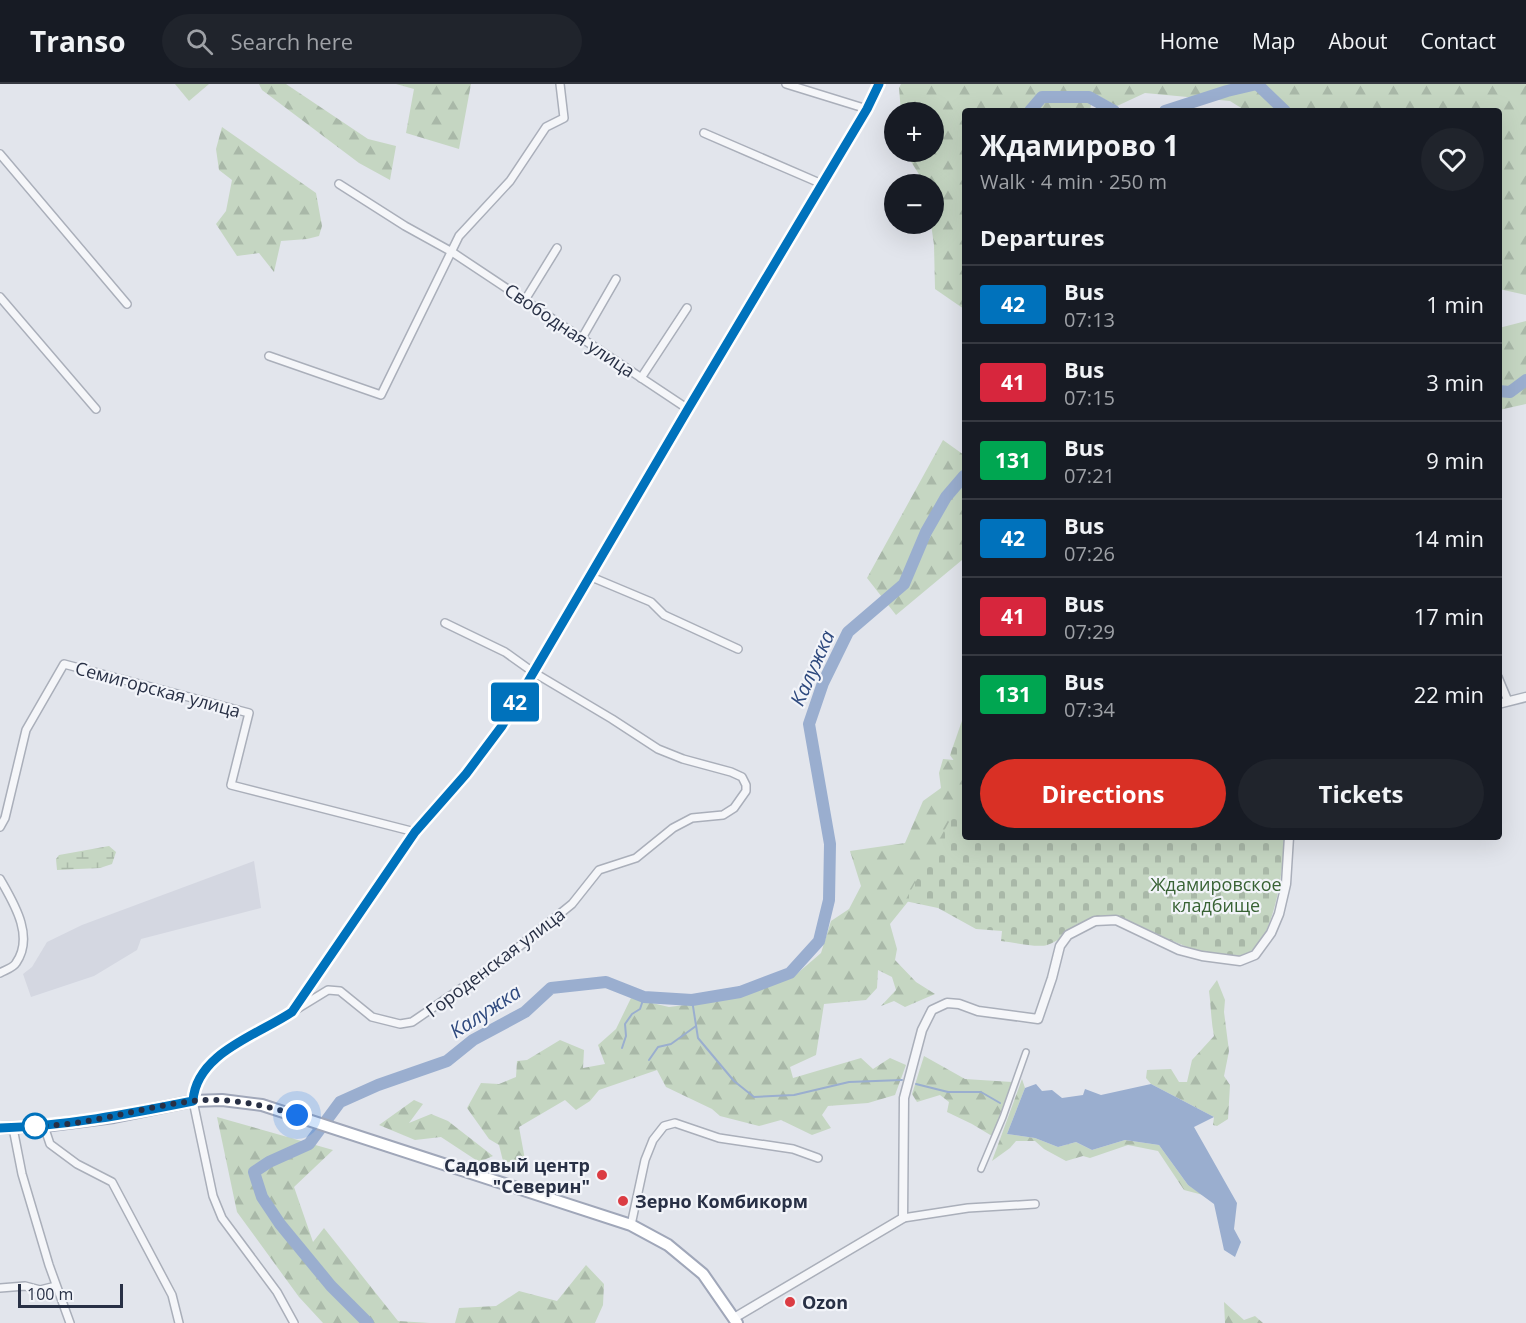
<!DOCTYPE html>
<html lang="en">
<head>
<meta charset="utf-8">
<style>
  :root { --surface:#171b24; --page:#20242c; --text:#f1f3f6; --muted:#9ea1a6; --line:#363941; --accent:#d93025 }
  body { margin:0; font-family:"Open Sans",sans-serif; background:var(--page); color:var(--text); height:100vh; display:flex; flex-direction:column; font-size:22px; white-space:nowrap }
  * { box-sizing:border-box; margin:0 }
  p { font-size:20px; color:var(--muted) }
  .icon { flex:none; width:33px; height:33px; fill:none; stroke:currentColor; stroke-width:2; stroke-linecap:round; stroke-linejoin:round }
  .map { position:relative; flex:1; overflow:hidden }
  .details { position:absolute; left:962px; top:24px; width:540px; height:732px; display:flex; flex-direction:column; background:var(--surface); border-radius:6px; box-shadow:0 6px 24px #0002 }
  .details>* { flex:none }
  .badge { padding:0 12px; border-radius:4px; font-size:21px; line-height:39px }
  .buttons { position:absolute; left:884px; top:18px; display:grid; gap:12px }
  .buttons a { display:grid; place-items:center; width:60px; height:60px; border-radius:50%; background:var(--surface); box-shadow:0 6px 24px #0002; font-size:30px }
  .scale { position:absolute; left:18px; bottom:15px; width:105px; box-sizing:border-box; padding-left:6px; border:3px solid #283045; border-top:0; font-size:16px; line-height:21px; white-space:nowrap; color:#283045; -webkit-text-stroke:4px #f2f4f9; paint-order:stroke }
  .you { position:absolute; width:30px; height:30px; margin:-15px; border:4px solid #fff; border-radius:50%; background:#1a73e8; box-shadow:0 0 0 9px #1a73e833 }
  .map>.badge { position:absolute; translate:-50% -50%; box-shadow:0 0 0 3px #fff }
  h2 { padding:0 18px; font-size:22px; line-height:54px }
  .round { display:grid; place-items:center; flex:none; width:63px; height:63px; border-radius:32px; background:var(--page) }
  .headline { display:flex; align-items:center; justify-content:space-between; height:102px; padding:0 18px }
  h1 { font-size:28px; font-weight:700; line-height:45px }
  .button { display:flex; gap:12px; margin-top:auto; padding:12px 18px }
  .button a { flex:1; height:69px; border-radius:36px; background:var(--accent); color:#fff; font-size:24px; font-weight:700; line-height:69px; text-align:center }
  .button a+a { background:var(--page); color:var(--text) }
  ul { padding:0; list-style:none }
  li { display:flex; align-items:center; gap:18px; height:78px; padding:0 18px; border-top:2px solid var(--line) }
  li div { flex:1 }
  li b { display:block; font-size:22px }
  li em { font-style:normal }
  li .badge { min-width:66px; font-weight:700; text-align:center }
  header { display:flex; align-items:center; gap:36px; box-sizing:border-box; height:84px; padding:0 30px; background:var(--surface); border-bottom:2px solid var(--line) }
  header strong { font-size:28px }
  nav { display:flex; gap:33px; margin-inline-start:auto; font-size:21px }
  .search { width:420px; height:54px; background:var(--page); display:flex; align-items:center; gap:15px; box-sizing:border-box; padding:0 21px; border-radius:33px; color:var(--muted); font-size:22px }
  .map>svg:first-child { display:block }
  .built { fill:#d4d7e1 }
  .green { fill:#c5d6c2 }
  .forest { fill:url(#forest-firs) }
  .wetland { fill:url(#wetland-marsh) }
  .cemetery { fill:url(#cemetery-stones) }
  .water { fill:#9aaecf }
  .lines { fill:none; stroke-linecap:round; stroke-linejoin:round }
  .stream { stroke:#9aaecf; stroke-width:2 }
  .river { stroke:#9aaecf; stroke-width:12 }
  .pedestrian-casing { stroke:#aaafba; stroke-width:8 }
  .minor-casing { stroke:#aaafba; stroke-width:10 }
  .tertiary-casing { stroke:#aaafba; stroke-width:11 }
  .primary-casing { stroke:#a0a7b9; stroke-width:14 }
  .pedestrian { stroke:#f5f6f9; stroke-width:5 }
  .minor { stroke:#f5f6f9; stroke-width:7 }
  .tertiary { stroke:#f5f6f9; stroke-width:8 }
  .primary { stroke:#fff; stroke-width:10 }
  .line-casing { stroke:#fff; stroke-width:14 }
  .line { stroke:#0072bc; stroke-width:9 }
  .walk { stroke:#283045; stroke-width:6; stroke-dasharray:0 10.8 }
  .stop-dot { fill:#fff; stroke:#0072bc; stroke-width:3 }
  .poi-dot { fill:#db3c43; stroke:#f2f4f9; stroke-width:2 }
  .labels { text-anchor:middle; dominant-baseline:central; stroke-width:4.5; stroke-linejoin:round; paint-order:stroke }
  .street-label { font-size:18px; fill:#283045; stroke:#f2f4f9 }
  .park-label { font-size:18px; fill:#386234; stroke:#f2f4f9 }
  .poi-label { font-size:18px; font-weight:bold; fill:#283045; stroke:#f2f4f9; text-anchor:start }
  .water-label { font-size:20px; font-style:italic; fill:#2e497e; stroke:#f2f4f9 }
</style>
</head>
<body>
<header>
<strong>Transo</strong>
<div class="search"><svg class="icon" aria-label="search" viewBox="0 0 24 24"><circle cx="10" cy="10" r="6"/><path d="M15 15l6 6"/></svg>Search here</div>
<nav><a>Home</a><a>Map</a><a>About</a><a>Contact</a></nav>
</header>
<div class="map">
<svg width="1526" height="1239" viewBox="0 0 1526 1239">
  <defs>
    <pattern id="forest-firs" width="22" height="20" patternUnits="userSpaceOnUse" patternTransform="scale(1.5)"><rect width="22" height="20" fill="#c5d6c2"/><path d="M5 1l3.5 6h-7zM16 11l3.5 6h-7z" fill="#a9b8a8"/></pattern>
    <pattern id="wetland-marsh" width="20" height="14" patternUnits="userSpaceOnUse" patternTransform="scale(1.5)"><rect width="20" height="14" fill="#c5d6c2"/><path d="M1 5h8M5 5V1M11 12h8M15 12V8" fill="none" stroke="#a9b8a8"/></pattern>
    <pattern id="cemetery-stones" width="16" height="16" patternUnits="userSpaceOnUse" patternTransform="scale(1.5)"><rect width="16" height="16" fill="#c5d6c2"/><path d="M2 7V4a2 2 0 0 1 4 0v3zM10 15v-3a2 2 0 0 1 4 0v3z" fill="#a9b8a8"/></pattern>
  </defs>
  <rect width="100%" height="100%" fill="#e2e5ec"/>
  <!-- built -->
  <polygon class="built" points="254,777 261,824 141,855 137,866 94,892 31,913 23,890 32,883 47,858 82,841"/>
  <!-- green -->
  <polygon class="green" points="175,0 209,0 189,17"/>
  <!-- forest -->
  <g class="forest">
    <polygon points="259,0 286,0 368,55 396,62 390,96 359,79 262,6"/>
    <polygon points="396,0 471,0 459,65 406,49 414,5"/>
    <polygon points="901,0 1526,0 1526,211 1499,205 1498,27 1246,27 1230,17 1145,9 1117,22 1093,9 1090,27 964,27 964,225 935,205 934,161 931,140 933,140 933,100 925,100 905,68 933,68 933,28 901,28 899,4"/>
    <polygon points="222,43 316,109 322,142 319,152 307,155 281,157 274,188 259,169 237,172 216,140 226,127 232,96 219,86 216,65"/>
    <polygon points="1526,237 1526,320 1499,326 1499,244"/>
    <polygon points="943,356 964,371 964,477 962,476 896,531 867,494"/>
    <polygon points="943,675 964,677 964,739 927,794 890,840 897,865 895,876 916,898 935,910 905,923 894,917 881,922 896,906 892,893 878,886 877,904 866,916 824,920 816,971 790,983 793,994 861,974 873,985 890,974 906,981 895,1011 868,1019 828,1022 822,1031 831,1044 812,1051 781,1036 759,1042 720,1032 712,1025 666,1003 657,986 599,1006 590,1017 576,1026 565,1016 519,1043 526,1081 503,1077 499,1061 489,1055 467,1024 481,999 499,1000 516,993 517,977 527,976 560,956 584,966 583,984 605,980 598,961 616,945 631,914 669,923 724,916 792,894 821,869 831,837 849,825 861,802 850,767 905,759 923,717 941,704 939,689"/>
    <path d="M1217,896L1225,916L1224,928L1229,967L1224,992L1230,1001L1228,1035L1217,1042L1213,1041L1214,1033L1151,1000L1146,994L1147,986L1171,985L1179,998H1187L1192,976L1214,952C1211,937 1211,922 1209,907Z"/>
    <polygon points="924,972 965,995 1012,998 992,1052 972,1040 947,1028 949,1018 940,1011 917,1018 912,1010"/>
    <polygon points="1022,995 1025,1004 1007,1050 1035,1054 1058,1063 1076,1058 1092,1066 1125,1056 1159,1061 1188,1101 1203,1111 1184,1106 1158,1067 1128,1061 1090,1074 1083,1072 1066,1077 1044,1065 1035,1057 1016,1057 1010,1064 992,1077"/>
    <polygon points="414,1016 423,1020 409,1039 431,1030 448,1037 493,1072 479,1078 441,1053 415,1056 379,1041"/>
    <polygon points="217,1033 333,1066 294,1103 313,1158 324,1144 398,1237 430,1239 323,1239 299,1213 237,1128"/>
    <polygon points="586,1181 604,1200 603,1221 595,1239 455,1239 459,1224 496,1222 519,1207 557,1217"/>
    <polygon points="1224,1218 1244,1236 1255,1232 1263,1239 1225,1239"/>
  </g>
  <!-- wetland -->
  <polygon class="wetland" points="109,762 116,768 112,780 100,784 57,786 56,775 59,771"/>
  <!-- cemetery -->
  <g class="cemetery">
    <polygon points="964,631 964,691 950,671"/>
    <path d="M964,711V753H1285C1283,782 1276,863 1241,872C1221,876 1194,866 1175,858C1157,851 1131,835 1112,833C1080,829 1072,853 1047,861C1037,864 1013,858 1001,857L1002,847L976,845L938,824L905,817Z"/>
  </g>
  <!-- water -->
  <polygon class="water" points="1036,1000 1042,1007 1052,1006 1062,1014 1083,1011 1085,1005 1101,1011 1151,1000 1214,1033 1194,1043 1237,1119 1234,1145 1241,1158 1235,1173 1224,1166 1214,1120 1188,1101 1159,1061 1125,1056 1092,1066 1076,1058 1058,1063 1035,1054 1007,1050 1025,1004"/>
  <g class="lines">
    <!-- stream -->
    <g class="stream">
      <polyline points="692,916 698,954 734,997 754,1013 794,1011 849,998 902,996"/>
      <polyline points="622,964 626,952 625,940 632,930 640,925 644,913"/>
      <polyline points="649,976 658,963 671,960 696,942"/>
      <polyline points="916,1000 948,1008 981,1008 1000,1019"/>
    </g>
    <!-- river -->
    <g class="river">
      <polyline points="1257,0 1285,27"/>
      <polyline points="1030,27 1042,13 1089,13 1114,27"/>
      <polyline points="1165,27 1227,7 1257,0"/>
      <polyline points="1498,307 1510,308 1526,296"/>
      <polyline points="368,1239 331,1202 280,1140 262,1113 254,1088 269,1078 309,1060 340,1018 378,1001 447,977 473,956 525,928 551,904 606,898 644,913 692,916 740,908 790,889 819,857 829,816 830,760 809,640 823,599 848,548 904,500 926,448 946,413 964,392"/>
    </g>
    <!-- pedestrian casing -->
    <g class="pedestrian-casing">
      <polyline id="pedestrian" points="981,1085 1003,1033 1026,968"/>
    </g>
    <!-- minor casing -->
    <g class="minor-casing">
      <g id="minor">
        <polyline points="786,0 867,25"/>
        <polyline points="704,49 822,100"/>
        <polyline points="0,70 127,220"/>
        <polyline points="339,100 405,142 452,168 688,325"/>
        <polyline points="0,213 96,325"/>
        <polyline points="525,216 557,164"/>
        <polyline points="582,254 616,195"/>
        <polyline points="269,272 381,311 459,152 510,97 546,43 564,34 560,0"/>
        <polyline points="641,294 687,224"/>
        <polyline points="589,492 651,518 664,531 738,565"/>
        <polyline points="1498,593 1508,617"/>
        <polyline points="0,743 5,734 26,646 64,580 249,629 231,701 415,748"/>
        <path d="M0,795C13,818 35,852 16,879C13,884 5,886 0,889"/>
        <polyline points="297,925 328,906 340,907 372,933 400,940 412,938 500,878 551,837 572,820 599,786 636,774 673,744 692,734 723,731 734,724 746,707 746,701 742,693 731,688 683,675 658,665 612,635 533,588 505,568 445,539"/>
        <polyline points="193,1017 213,1112 222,1134 277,1208 294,1239"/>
        <polyline points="44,1042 50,1060 77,1080 112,1098 172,1211 179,1239"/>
        <polyline points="13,1044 22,1090 49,1181 70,1239"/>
        <polyline points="903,1134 968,1124 1035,1120"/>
        <polyline points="631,1141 645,1076 653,1056 664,1042 675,1039 719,1054 793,1065 818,1074"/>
        <polyline points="0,1204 25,1202 40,1206 56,1202"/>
      </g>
    </g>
    <!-- tertiary casing -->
    <g class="tertiary-casing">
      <g id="tertiary">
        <polyline points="1498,620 1526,613"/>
        <path d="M193,1017C196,969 257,951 292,929L415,748L467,690L502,642L688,325L867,25L879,0"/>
        <polyline points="734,1234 903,1134 904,1014 922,946 932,926 947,919 959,920 978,927 1038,935 1052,894 1060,862 1068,851 1095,837 1116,836 1179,866 1202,872 1240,877 1255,871 1271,849 1279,830 1286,800 1289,753"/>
      </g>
    </g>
    <!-- primary casing -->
    <g class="primary-casing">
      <polyline id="primary" points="0,1044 44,1042 114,1033 193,1017 222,1016 262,1021 631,1141 668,1161 703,1190 737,1239"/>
    </g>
    <!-- pedestrian -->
    <use href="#pedestrian" class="pedestrian"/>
    <!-- minor -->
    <use href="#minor" class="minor"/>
    <!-- tertiary -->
    <use href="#tertiary" class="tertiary"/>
    <!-- primary -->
    <use href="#primary" class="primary"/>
  </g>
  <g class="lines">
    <!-- line casing -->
    <g class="line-casing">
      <path id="line" d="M0,1044C65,1042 129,1030 193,1017C196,969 258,951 292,928L415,748L466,690L502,642L688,325L867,25L879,0"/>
    </g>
    <!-- line -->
    <use href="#line" class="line"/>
    <!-- walk -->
    <path class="walk" d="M35,1042C89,1042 140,1023 193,1017C229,1013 263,1021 297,1031"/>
  </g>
  <!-- markers -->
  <circle class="stop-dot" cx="35" cy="1042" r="12"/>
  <g class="poi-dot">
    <circle cx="602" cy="1091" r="6"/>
    <circle cx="623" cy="1117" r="6"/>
    <circle cx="790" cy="1218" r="6"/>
  </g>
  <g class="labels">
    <!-- street labels -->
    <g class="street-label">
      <text transform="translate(570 246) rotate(34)">Свободная улица</text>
      <text transform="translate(158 605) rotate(15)">Семигорская улица</text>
      <text transform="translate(495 878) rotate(-37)">Городенская улица</text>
    </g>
    <!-- park labels -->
    <g class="park-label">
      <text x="1216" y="800">Ждамировское<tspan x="1216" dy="21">кладбище</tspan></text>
    </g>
    <!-- poi labels -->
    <g class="poi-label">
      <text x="590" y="1081" text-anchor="end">Садовый центр<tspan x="590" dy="21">"Северин"</tspan></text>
      <text x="635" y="1117">Зерно Комбикорм</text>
      <text x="802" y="1218">Ozon</text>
    </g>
    <!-- water labels -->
    <g class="water-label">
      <text transform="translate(812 584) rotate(-66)">Калужка</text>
      <text transform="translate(485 927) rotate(-33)">Калужка</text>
    </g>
  </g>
</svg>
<div class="buttons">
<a>+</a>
<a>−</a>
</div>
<div class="scale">100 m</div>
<div class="you" style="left:297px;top:1031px"></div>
<b class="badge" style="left:515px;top:618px;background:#0072bc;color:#fff">42</b>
<section class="details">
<div class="headline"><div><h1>Ждамирово 1</h1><p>Walk · 4 min · 250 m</p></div><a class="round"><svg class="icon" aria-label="heart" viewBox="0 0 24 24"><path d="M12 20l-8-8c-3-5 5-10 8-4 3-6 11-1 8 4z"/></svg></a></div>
<h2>Departures</h2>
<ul>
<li><span class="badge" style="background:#0072bc;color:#fff">42</span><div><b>Bus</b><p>07:13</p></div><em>1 min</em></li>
<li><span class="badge" style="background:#d7263d;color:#fff">41</span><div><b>Bus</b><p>07:15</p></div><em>3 min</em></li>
<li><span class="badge" style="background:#00a651;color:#fff">131</span><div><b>Bus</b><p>07:21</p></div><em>9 min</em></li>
<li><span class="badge" style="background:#0072bc;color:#fff">42</span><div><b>Bus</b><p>07:26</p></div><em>14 min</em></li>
<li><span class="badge" style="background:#d7263d;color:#fff">41</span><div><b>Bus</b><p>07:29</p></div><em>17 min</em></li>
<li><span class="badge" style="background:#00a651;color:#fff">131</span><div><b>Bus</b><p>07:34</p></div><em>22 min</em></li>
</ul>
<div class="button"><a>Directions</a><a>Tickets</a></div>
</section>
</div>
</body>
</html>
